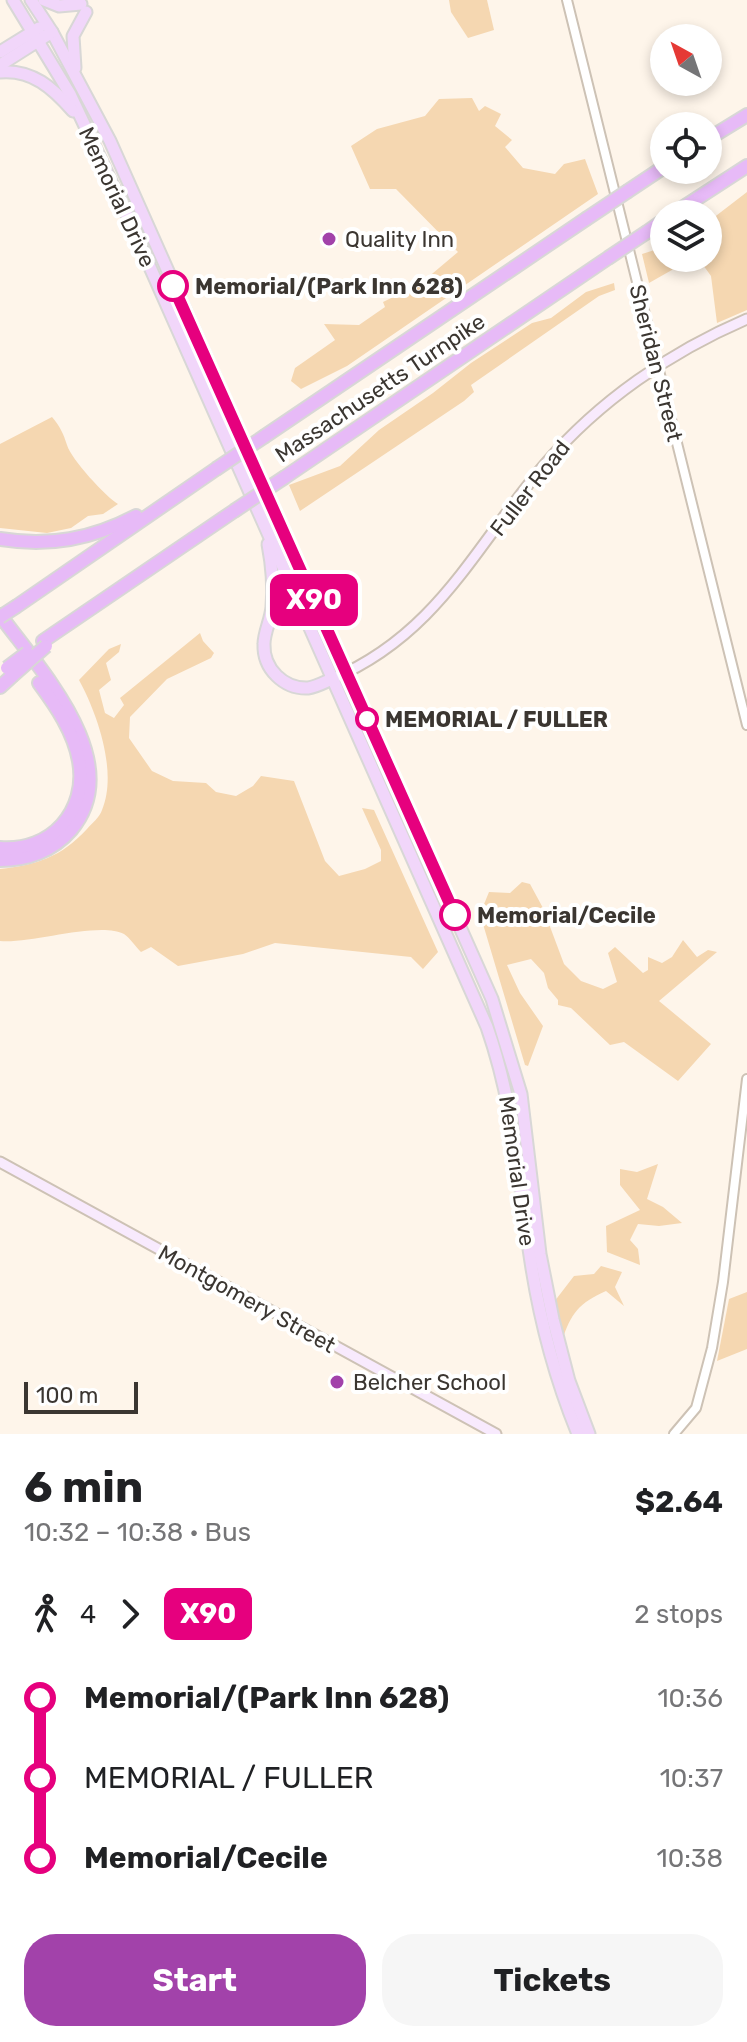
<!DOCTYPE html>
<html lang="en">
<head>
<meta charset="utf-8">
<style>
  :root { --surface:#fff; --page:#f6f6f6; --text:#202124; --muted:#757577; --accent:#a242aa }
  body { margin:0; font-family:Rubik,sans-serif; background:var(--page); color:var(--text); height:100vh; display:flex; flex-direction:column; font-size:30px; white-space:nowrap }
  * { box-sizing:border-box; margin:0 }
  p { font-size:26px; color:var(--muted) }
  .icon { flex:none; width:44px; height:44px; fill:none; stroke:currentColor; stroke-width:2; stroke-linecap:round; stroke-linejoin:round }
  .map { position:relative; height:1434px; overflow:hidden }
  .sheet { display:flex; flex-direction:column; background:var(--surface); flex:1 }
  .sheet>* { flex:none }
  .badge { padding:0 16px; border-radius:12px; font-size:28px; line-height:52px }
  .needle { width:52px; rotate:320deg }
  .buttons { position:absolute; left:650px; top:24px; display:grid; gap:16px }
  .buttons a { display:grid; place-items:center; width:72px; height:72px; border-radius:50%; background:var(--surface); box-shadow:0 4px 12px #0003; font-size:40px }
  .scale { position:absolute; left:24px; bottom:20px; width:114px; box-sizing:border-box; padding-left:8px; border:4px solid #3b3631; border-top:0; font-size:22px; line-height:28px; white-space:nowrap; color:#3b3631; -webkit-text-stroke:6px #fff; paint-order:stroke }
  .map>.badge { position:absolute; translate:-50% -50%; box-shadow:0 0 0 4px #fff }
  .legs { display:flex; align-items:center; gap:12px; height:88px; padding:0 24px; font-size:26px }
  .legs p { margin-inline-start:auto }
  .summary { display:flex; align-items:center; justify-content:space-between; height:136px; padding:0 24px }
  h1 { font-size:44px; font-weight:700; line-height:60px }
  .cta { display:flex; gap:16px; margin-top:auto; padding:16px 24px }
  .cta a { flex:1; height:92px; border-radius:32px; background:var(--accent); color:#fff; font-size:32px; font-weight:700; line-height:92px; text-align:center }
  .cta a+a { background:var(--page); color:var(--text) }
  ul { padding:0 24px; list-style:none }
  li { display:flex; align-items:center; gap:28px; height:80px; font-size:30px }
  li i { display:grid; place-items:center; width:12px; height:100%; margin:0 10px; background:currentColor }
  li i::after { content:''; width:20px; height:20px; margin:-10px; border:6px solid; border-radius:50%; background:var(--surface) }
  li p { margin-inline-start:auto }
  li:first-child i { background:linear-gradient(#0000 50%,currentColor 0) }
  li:last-child i { background:linear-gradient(currentColor 50%,#0000 0) }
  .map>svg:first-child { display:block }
  .green { fill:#f5d7b1 }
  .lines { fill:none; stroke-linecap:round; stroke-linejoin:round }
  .tertiary-casing { stroke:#cdc2b5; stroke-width:12 }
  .secondary-casing { stroke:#cdc2b5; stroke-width:13 }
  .primary-casing { stroke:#d8d7d6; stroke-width:15 }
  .motorway-casing { stroke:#d8d7d6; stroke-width:16 }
  .tertiary { stroke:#fff; stroke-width:8 }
  .secondary { stroke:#f8eafd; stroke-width:9 }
  .primary { stroke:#f1d6fa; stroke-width:11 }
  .motorway { stroke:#e7baf7; stroke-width:12 }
  .motorway-bridge-casing { stroke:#d8d7d6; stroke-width:16; stroke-linecap:butt }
  .motorway-bridge { stroke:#e7baf7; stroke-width:12 }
  .line-1-casing { stroke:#fff; stroke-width:18 }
  .line-1 { stroke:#e6007e; stroke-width:12 }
  .poi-dot { fill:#a242aa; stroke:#fff; stroke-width:3 }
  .stop-1-dot { fill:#fff; stroke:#e6007e; stroke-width:4 }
  .labels { text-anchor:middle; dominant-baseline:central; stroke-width:8; stroke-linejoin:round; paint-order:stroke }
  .street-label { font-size:22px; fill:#3b3631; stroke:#fff }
  .poi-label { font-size:22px; fill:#3b3631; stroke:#fff; text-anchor:start }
  .stop-label { font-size:22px; font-weight:bold; fill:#3b3631; stroke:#fff; text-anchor:start }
</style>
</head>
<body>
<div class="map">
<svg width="747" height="1434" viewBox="0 0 747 1434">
  <rect width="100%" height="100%" fill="#fef5ea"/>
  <!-- green -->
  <g class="green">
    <polygon points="449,0 487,0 494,30 468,38 451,12"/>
    <polygon points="472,98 479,111 485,106 501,114 495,126 512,140 505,147 523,168 555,174 564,164 585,159 598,194 347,366 301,389 291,381 295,368 335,340 324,324 359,325 385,307 383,302 420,284 458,252 396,189 370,189 351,146 377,129 425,116 439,99"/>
    <polygon points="747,192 747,310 717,323 711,276 698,258 708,258 708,222"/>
    <polygon points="664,247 664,258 693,258 649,283 642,254"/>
    <polygon points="614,283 615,290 599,296 471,385 474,392 464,401 300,511 289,485 340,466 379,430 433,393 471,363 532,323 551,318 586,292"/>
    <path d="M52,417C61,428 63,433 67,445C71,459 106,497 118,504L103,514L88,516L71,528L47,533L0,528V444Z"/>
    <path d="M200,633L203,641L214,653L211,658L167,679L130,717L129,738L152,771L173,781L206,783L216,792L236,796L253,786L261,776L294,781L325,861L339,876L365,869L381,861V850L362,808L374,810L438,952L423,969L411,957L275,943L243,954L178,966L151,947L141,952C136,947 130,938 124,934C99,921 31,944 0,941V869C37,865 61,857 87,829C92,823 100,817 102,810C118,772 97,713 79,680L109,649L121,644L119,652L106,663L111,680L99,690L105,713L114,718L124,705L120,698Z"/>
    <polygon points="522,882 530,884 543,908 564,964 581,981 603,989 617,982 608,953 615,947 643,973 648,970 648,957 662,963 672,957 683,940 697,957 708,950 717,952 659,1001 711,1044 678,1081 624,1042 610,1045 571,1008 558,1005 558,1000 548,988 544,973 531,959 507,965 520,993 543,1026 528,1066 525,1065 480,914 489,892 510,893"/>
    <polygon points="658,1164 647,1199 663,1207 682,1223 659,1226 638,1224 630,1240 638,1249 640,1265 607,1252 606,1226 640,1210 620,1185 620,1169 637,1172"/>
    <path d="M601,1266L622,1272L615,1287L624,1306L606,1291C579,1303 571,1313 562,1341L554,1302L574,1276L594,1274Z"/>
    <polygon points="747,1292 747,1349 717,1361 729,1299"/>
  </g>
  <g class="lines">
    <!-- tertiary casing -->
    <g class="tertiary-casing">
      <g id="tertiary">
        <polyline points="567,0 747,725"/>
        <polyline points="674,1434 696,1408 712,1348 723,1282 747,1079"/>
      </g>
    </g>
    <!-- secondary casing -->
    <g class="secondary-casing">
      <g id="secondary">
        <path d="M332,679C438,634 475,546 545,464C599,401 670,352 747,319"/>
        <polyline points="0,1162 496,1434"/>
      </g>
    </g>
    <!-- primary casing -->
    <g class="primary-casing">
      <g id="primary">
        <path d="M13,0L70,94L130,222L487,1027C515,1107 518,1180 531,1262C540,1321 555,1378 578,1434"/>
        <polyline points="31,0 52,32 110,141 492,999 521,1094 540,1254 553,1319 569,1381 589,1434"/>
        <polyline points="44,0 59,6 81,4"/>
        <polyline points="0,52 39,28"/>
        <polyline points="0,65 52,32"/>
        <polyline points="75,68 73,36 86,12"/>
        <path d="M0,72C32,69 53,88 73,111"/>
        <path d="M268,544C272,565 274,585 272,607C271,620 264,632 264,644C263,669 284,689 308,688C316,687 325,682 332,679"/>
      </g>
    </g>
    <!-- motorway casing -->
    <g class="motorway-casing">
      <g id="motorway">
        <polyline points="708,139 747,115"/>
        <polyline points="628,191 664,167"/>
        <polyline points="673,214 747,166"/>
        <polyline points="647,232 664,220"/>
        <polyline points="265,436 586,219"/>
        <polyline points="285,477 608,258"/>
        <path d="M0,539C49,547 92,539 136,516"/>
        <polyline points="17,606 216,469"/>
        <path d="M0,615C40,670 128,762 71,830C53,851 27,860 0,860"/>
        <polyline points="43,641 234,511"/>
        <polyline points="0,687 12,676"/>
        <path d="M0,848C51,852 88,811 79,761C74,732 56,706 39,683"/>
      </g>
    </g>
    <!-- tertiary -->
    <use href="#tertiary" class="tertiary"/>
    <!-- secondary -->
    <use href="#secondary" class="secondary"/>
    <!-- primary -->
    <use href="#primary" class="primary"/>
    <!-- motorway -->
    <use href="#motorway" class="motorway"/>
    <!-- motorway-bridge casing -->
    <g class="motorway-bridge-casing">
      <g id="motorway-bridge">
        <polyline points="586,219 628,191"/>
        <polyline points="608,258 647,232"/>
        <polyline points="216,469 265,436"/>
        <polyline points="234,511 285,477"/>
        <polyline points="0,617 17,606"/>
        <polyline points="7,668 27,653"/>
        <polyline points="12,676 46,646"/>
      </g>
    </g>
    <!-- motorway-bridge -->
    <use href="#motorway-bridge" class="motorway-bridge"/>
  </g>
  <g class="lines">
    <!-- line-1 casing -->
    <g class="line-1-casing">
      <polyline id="line-1" points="173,286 455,915"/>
    </g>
    <!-- line-1 -->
    <use href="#line-1" class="line-1"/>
  </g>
  <!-- markers -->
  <g class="poi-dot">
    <circle cx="329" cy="239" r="8"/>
    <circle cx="337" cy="1382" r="8"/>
  </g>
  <g class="stop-1-dot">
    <circle cx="173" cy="286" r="14"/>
    <circle cx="367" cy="719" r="10"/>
    <circle cx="455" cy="915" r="14"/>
  </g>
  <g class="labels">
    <!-- street labels -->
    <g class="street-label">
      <text transform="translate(117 197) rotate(65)">Memorial Drive</text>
      <text transform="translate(656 363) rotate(76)">Sheridan Street</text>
      <text transform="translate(380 388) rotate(-34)">Massachusetts Turnpike</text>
      <text transform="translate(530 488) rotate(-52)">Fuller Road</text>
      <text transform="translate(517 1171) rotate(82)">Memorial Drive</text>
      <text transform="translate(247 1299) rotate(29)">Montgomery Street</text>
    </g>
    <!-- poi labels -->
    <g class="poi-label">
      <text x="345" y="239">Quality Inn</text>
      <text x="353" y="1382">Belcher School</text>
    </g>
    <!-- stop labels -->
    <g class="stop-label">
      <text x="195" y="286">Memorial/(Park Inn 628)</text>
      <text x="385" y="719">MEMORIAL / FULLER</text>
      <text x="477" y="915">Memorial/Cecile</text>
    </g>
  </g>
</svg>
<div class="buttons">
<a><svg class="needle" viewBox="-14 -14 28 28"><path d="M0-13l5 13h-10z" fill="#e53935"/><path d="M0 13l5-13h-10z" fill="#757577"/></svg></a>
<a><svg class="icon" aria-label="locate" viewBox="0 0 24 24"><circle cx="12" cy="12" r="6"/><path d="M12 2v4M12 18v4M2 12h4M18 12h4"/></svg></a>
<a><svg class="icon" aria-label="layers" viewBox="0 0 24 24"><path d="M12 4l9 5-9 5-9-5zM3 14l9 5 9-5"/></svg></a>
</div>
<div class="scale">100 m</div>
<b class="badge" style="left:314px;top:600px;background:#e6007e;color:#fff">X90</b>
</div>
<section class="sheet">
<div class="summary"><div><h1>6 min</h1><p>10:32 – 10:38 · Bus</p></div><b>$2.64</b></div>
<div class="legs"><svg class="icon" aria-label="walk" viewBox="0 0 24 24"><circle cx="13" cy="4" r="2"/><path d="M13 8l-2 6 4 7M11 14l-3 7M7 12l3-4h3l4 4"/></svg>4<svg class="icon" aria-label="forward" viewBox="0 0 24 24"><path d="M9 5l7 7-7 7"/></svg><b class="badge" style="background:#e6007e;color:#fff">X90</b><p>2 stops</p></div>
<ul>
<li><i style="color:#e6007e"></i><b>Memorial/(Park Inn 628)</b><p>10:36</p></li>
<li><i style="color:#e6007e"></i><span>MEMORIAL / FULLER</span><p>10:37</p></li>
<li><i style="color:#e6007e"></i><b>Memorial/Cecile</b><p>10:38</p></li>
</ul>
<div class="cta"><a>Start</a><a>Tickets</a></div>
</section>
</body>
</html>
